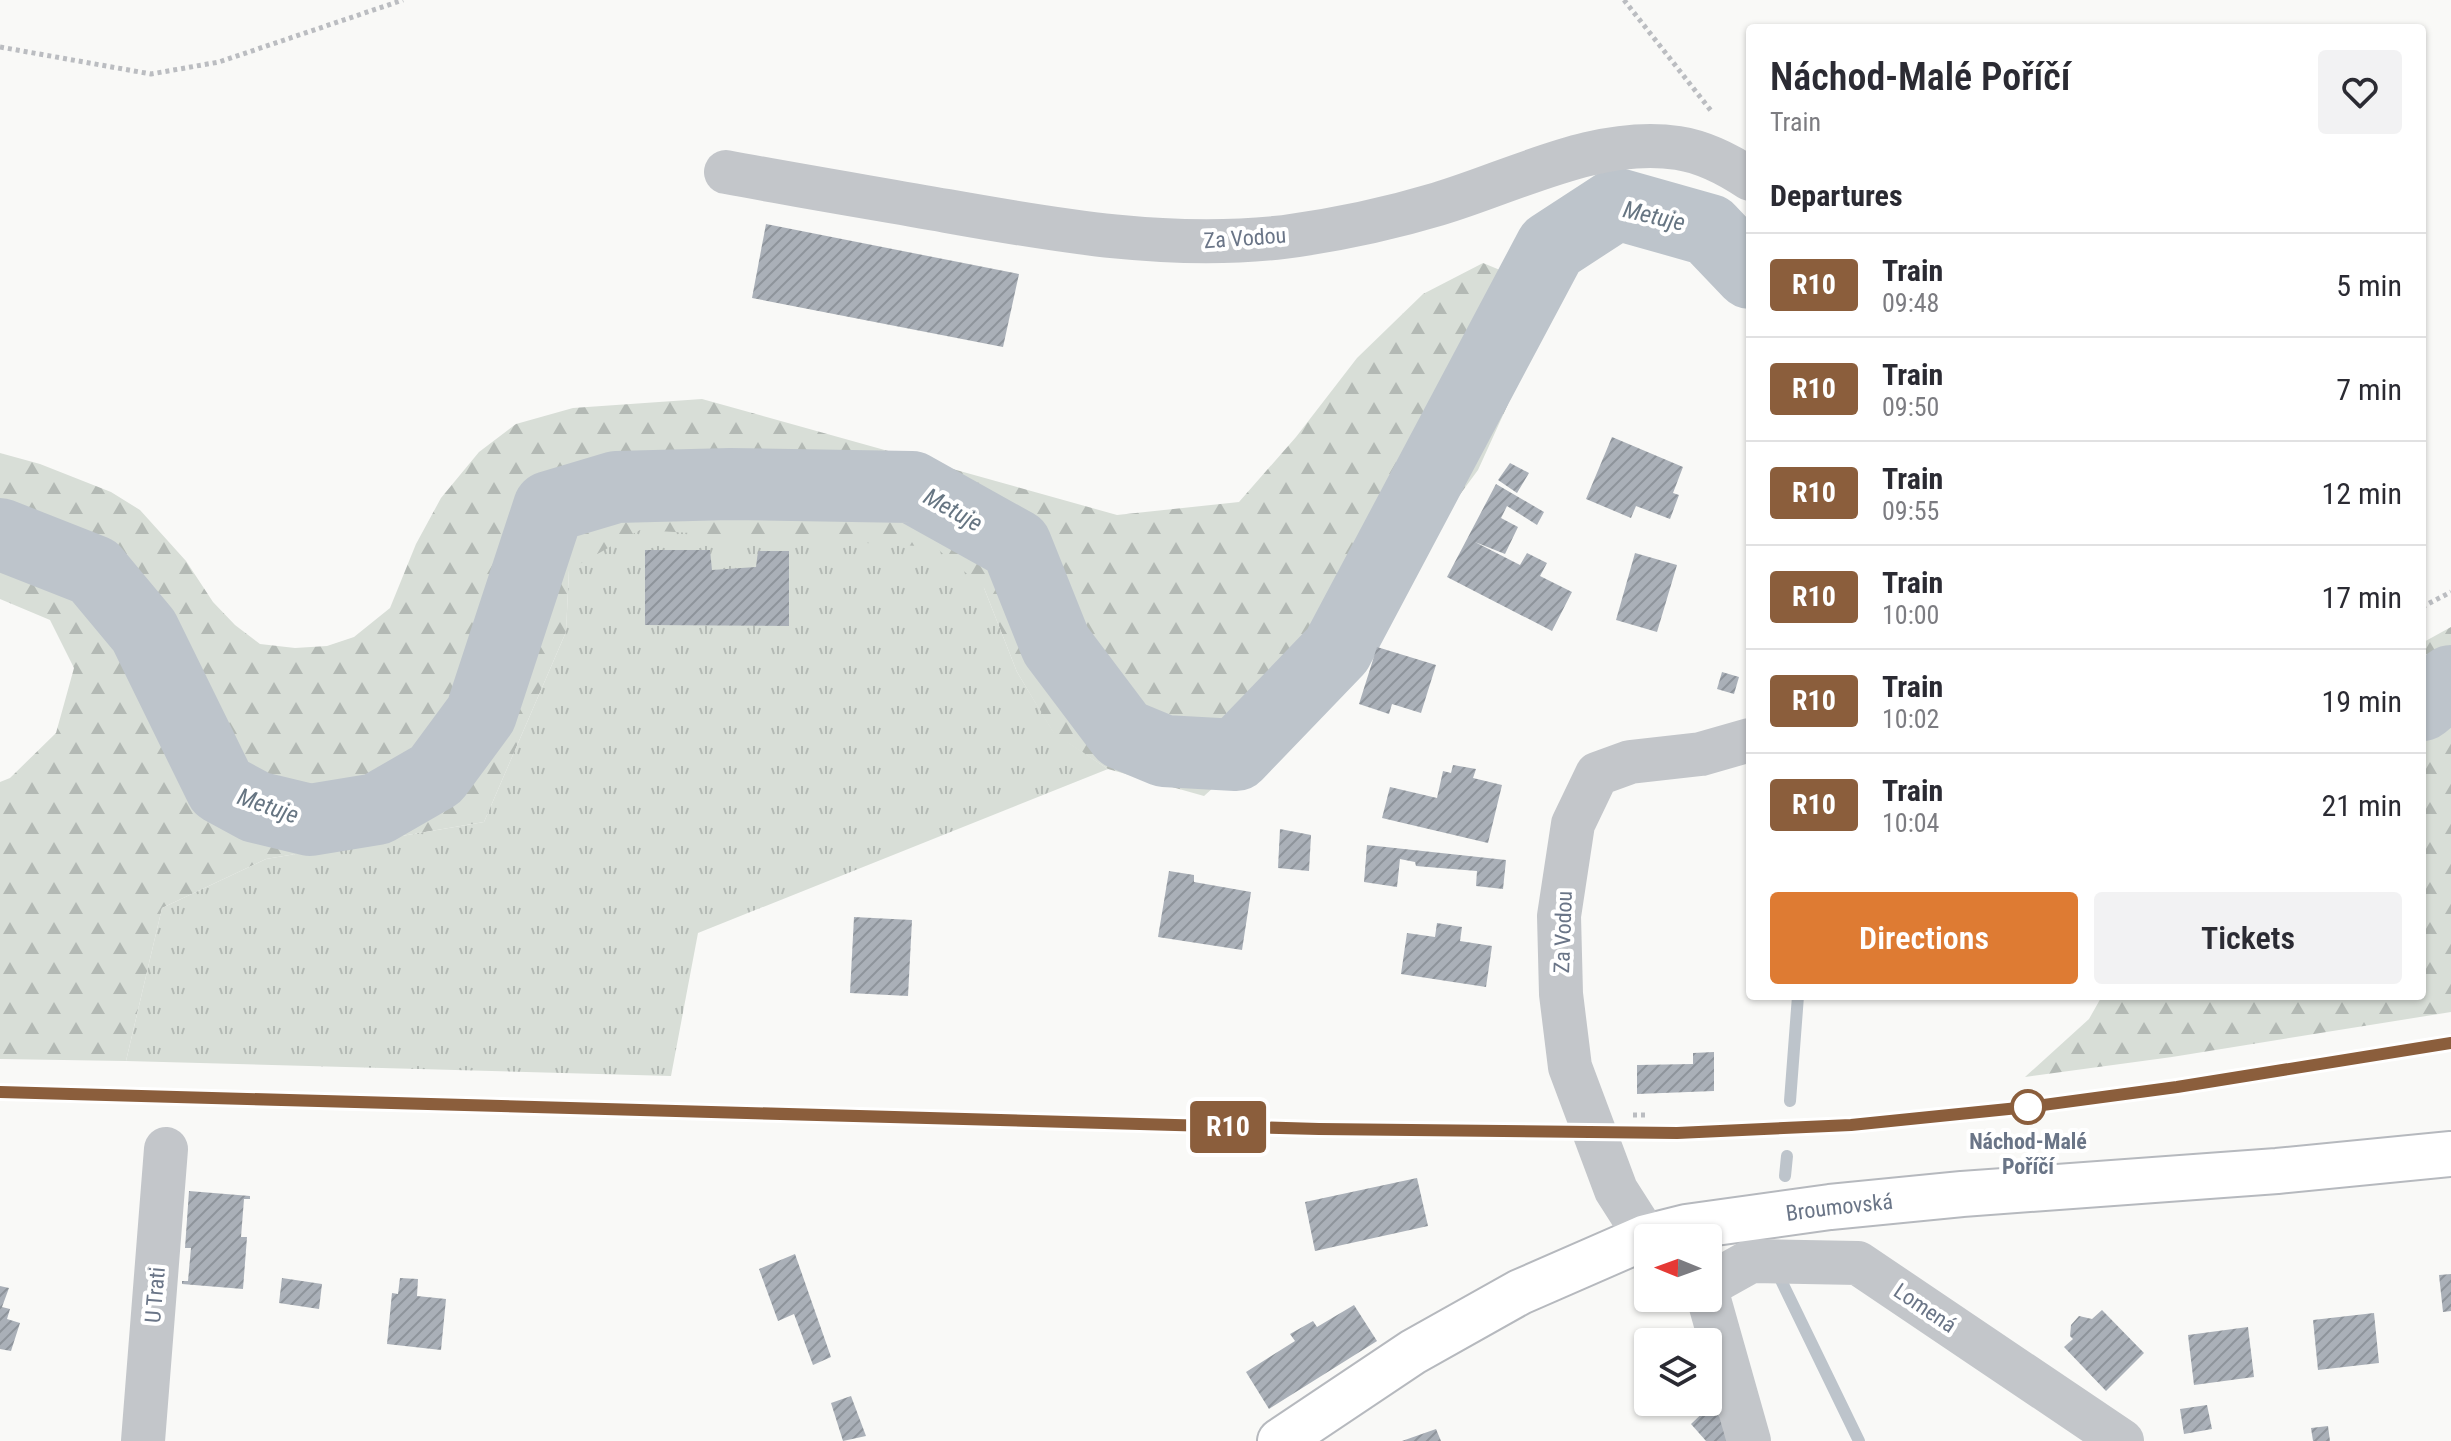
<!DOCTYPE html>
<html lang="en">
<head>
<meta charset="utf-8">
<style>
  :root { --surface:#fff; --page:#f2f2f3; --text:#2b2b33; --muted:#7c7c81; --line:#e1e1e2; --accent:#de7b33 }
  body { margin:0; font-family:"Roboto Condensed",sans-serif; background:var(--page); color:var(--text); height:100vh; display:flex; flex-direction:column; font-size:30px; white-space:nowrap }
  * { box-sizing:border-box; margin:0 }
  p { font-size:26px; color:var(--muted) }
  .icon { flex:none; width:44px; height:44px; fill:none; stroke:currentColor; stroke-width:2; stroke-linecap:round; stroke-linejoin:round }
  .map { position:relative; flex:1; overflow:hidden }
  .panel { position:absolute; left:1746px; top:24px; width:680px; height:976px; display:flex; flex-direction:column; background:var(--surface); border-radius:8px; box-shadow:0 2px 6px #0004 }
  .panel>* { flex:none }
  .badge { padding:0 16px; border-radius:6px; font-size:28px; line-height:52px }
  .needle { width:52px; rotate:271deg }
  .fabs { position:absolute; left:1634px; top:1224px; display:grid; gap:16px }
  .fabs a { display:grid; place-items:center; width:88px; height:88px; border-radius:8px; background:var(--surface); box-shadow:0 2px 6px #0004; font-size:40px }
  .map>.badge { position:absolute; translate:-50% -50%; box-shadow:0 0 0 4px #fff }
  h2 { padding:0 24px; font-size:30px; line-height:72px }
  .round { display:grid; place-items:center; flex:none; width:84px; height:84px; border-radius:8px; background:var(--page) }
  .overview { display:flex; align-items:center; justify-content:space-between; height:136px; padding:0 24px }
  h1 { font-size:38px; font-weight:600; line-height:60px }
  .cta { display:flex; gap:16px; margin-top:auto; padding:16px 24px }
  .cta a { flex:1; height:92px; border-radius:8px; background:var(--accent); color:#fff; font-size:32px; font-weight:600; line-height:92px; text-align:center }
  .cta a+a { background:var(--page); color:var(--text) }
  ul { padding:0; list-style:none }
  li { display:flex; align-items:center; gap:24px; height:104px; padding:0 24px; border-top:2px solid var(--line) }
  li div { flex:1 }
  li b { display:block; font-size:30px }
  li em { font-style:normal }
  li .badge { min-width:88px; font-weight:700; text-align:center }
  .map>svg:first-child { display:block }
  .forest { fill:url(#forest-firs) }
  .park { fill:url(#park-tufts) }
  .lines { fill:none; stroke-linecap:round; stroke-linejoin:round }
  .stream { stroke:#bdc4cb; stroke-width:12 }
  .river { stroke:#bdc4cb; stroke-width:72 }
  .building { fill:url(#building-hatch) }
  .major-casing { stroke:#b6b9be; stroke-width:48 }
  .path { stroke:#bbbdc1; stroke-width:5; stroke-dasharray:4 4; stroke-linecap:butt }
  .minor { stroke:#c3c6ca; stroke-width:44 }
  .major { stroke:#fff; stroke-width:44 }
  .rail { stroke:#a4a9b0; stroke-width:6; stroke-dasharray:12 6; stroke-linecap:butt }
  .line-casing { stroke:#fff; stroke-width:18 }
  .line { stroke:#8b5e3c; stroke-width:12 }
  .stop-dot { fill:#fff; stroke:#8b5e3c; stroke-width:4 }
  .labels { text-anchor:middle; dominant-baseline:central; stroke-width:8; stroke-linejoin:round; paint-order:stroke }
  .street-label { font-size:22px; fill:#6a7587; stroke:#fff }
  .stop-label { font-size:22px; font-weight:bold; fill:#6a7587; stroke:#fff }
  .water-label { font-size:24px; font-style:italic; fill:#667582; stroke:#fff }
</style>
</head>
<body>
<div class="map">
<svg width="2451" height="1441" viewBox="0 0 2451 1441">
  <defs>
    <pattern id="forest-firs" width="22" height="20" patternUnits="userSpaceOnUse" patternTransform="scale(2)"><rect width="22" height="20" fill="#d8ded7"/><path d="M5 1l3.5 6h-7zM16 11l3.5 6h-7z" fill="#b3b9b4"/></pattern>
    <pattern id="park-tufts" width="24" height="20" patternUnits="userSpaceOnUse" patternTransform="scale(2)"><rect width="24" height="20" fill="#d8ded7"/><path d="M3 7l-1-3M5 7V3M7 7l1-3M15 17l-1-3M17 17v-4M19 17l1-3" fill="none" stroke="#b3b9b4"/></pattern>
    <pattern id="building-hatch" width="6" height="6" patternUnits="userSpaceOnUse" patternTransform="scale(2)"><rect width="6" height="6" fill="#aab0b8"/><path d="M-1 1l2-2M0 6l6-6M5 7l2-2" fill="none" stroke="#8e949b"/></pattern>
  </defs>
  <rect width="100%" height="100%" fill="#f9f9f7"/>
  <!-- forest -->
  <g class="forest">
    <polygon points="1483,263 1558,294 1478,470 1305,705 1204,796 1108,769 1054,734 1017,672 984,588 569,570 566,632 484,822 266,859 162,908 126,1061 0,1059 0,782 10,778 56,733 74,668 50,620 0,599 0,453 40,464 111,492 140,510 186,561 213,602 235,625 260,644 295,648 327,646 354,637 390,608 416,544 441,498 479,452 516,424 573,408 702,399 1117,515 1239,502 1296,437 1357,358 1423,294"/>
    <polygon points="2451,627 2451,1012 2172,1057 2025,1077 2089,1019 2102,996 2422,996 2422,643"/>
  </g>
  <!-- park -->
  <polygon class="park" points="640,530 935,547 984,588 1017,672 1054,733 1108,769 698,933 671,1076 126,1061 162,908 266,859 484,822 566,632 569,570"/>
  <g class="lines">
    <!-- stream -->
    <g class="stream">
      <polyline points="1790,1101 1798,996"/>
      <polyline points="1785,1176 1787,1156"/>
      <polyline points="1778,1274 1859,1441"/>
    </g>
    <!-- river -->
    <g class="river">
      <polyline points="0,534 94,571 144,631 221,788 256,807 310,820 377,809 436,775 481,714 549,507 616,487 730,484 912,487 1016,545 1056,645 1123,734 1164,751 1236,755 1337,650 1551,247 1617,204 1709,230 1750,273"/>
      <polyline points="2422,705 2451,681"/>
    </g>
  </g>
  <!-- building -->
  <g class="building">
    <polygon points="766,224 1019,274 1003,347 752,298"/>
    <polygon points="1612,437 1683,467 1673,493 1679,495 1670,519 1636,506 1631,518 1586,499"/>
    <polygon points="1510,463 1529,473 1517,493 1498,480"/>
    <polygon points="1496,484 1544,512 1537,525 1507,506 1501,518 1518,527 1505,554 1475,542 1520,565 1527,553 1547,563 1540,576 1572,592 1552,631 1447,577"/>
    <polygon points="645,550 710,550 712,570 756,567 758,551 789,551 789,626 645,625"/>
    <polygon points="1635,553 1677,565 1657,632 1616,620"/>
    <polygon points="1377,647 1436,665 1421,713 1392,704 1389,714 1359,704"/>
    <polygon points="1722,672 1739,677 1734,694 1717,689"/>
    <polygon points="1453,765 1476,769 1473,778 1502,785 1488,843 1382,818 1390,787 1437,798 1443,771 1451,773"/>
    <polygon points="1280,829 1311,835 1309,871 1278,868"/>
    <polygon points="1367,845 1506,860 1503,889 1476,886 1477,871 1416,866 1415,862 1400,859 1397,887 1364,882"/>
    <polygon points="1169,871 1194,875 1194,882 1251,892 1242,950 1158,937"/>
    <polygon points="854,917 912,920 908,996 850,993"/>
    <polygon points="1437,923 1462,927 1460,941 1492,946 1486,987 1401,974 1407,933 1435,937"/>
    <polygon points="1714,1052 1714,1091 1637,1094 1637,1065 1693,1064 1693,1053"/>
    <polygon points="1417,1178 1428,1226 1315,1251 1305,1202"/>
    <polygon points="189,1191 250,1196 250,1199 244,1199 241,1237 247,1237 243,1289 182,1284 182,1281 188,1281 191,1248 185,1248"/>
    <polygon points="795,1254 831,1357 813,1365 794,1314 778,1321 759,1269"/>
    <polygon points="2451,1274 2451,1311 2443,1312 2439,1275"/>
    <polygon points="282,1278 322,1284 319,1309 279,1303"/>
    <polygon points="400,1278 418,1279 417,1296 446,1299 441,1350 387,1344 392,1293 398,1294"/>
    <polygon points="0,1286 9,1288 2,1307 10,1309 7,1319 20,1323 11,1351 0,1349"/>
    <polygon points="1354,1305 1377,1341 1269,1409 1246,1372 1295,1341 1290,1334 1313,1321 1317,1327"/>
    <polygon points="2102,1310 2144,1353 2106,1391 2064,1347 2073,1339 2070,1336 2071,1325 2079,1316 2092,1319"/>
    <polygon points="2374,1313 2379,1363 2318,1370 2313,1320"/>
    <polygon points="2248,1327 2254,1377 2194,1385 2188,1335"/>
    <polygon points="851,1396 866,1436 843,1441 831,1403"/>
    <polygon points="2207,1405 2212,1429 2184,1434 2180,1409"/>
    <polygon points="1710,1406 1742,1441 1706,1441 1691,1424"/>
    <polygon points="2328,1426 2330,1441 2313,1441 2311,1428"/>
    <polygon points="1436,1429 1441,1441 1402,1441"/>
  </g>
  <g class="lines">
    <!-- major casing -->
    <g class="major-casing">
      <g id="major">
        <path id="s1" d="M1280,1441L1413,1352L1520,1292L1646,1237L1686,1227L1830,1207L1962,1194L2277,1171L2451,1154"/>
      </g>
    </g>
    <!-- path -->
    <g class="path">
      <polyline points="1624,0 1712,112"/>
      <polyline points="0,47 151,74 219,62 403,0"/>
      <polyline points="2422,607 2451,592"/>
      <polyline points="1633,1115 1648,1115"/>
    </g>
    <!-- minor -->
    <g class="minor">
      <path d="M726,172C800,186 874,198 947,211C1059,231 1170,250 1284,237C1336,230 1388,219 1438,204C1515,181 1596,136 1678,148C1704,152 1729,165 1750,179"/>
      <polyline points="1646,1237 1616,1190 1570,1067 1561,994 1559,916 1573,824 1597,774 1630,762 1701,754 1750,740"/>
      <polyline points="1708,1285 1751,1261 1858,1263 2122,1441"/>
      <polyline points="1708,1296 1749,1441"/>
      <polyline points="143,1441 166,1149"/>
    </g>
    <!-- major -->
    <use href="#major" class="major"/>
    <!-- rail -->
    <polyline class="rail" points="0,1092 1319,1129 1677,1133 1851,1125 2028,1107 2177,1087 2451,1043"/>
  </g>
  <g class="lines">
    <!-- line casing -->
    <g class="line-casing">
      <polyline id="line" points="0,1092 1319,1129 1677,1133 1851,1125 2028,1107 2177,1087 2451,1043"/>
    </g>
    <!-- line -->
    <use href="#line" class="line"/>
  </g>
  <!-- markers -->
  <circle class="stop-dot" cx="2028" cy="1107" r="16"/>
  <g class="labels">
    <!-- street labels -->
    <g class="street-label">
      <text transform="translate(1245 238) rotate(-4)">Za Vodou</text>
      <text transform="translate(1563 932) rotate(-88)">Za Vodou</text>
      <text stroke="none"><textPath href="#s1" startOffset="616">Broumovská</textPath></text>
      <text transform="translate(155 1295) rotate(-85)">U Trati</text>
      <text transform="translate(1925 1308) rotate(34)">Lomená</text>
    </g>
    <!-- stop labels -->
    <g class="stop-label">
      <text x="2028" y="1141">Náchod-Malé<tspan x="2028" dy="25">Poříčí</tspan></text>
    </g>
    <!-- water labels -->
    <g class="water-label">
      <text transform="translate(1654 216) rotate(13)">Metuje</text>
      <text transform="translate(953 510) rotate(29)">Metuje</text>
      <text transform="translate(268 806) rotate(19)">Metuje</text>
    </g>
  </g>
</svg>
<div class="fabs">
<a><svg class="needle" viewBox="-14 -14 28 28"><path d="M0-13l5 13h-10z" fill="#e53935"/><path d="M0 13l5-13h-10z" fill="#7c7c81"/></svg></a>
<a><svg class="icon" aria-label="layers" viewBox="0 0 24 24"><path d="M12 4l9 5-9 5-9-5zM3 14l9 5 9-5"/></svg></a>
</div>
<b class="badge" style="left:1228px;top:1127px;background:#8b5e3c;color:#fff">R10</b>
<section class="panel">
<div class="overview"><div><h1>Náchod-Malé Poříčí</h1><p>Train</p></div><a class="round"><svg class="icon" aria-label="heart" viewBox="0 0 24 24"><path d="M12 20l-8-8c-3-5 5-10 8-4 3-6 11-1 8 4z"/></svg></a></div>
<h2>Departures</h2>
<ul>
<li><span class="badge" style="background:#8b5e3c;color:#fff">R10</span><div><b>Train</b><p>09:48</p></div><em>5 min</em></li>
<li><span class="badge" style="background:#8b5e3c;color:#fff">R10</span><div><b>Train</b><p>09:50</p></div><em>7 min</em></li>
<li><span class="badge" style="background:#8b5e3c;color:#fff">R10</span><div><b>Train</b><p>09:55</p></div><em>12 min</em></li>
<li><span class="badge" style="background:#8b5e3c;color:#fff">R10</span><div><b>Train</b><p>10:00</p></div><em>17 min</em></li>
<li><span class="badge" style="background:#8b5e3c;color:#fff">R10</span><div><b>Train</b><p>10:02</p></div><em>19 min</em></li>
<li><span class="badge" style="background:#8b5e3c;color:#fff">R10</span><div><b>Train</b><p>10:04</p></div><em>21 min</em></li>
</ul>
<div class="cta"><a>Directions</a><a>Tickets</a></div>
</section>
</div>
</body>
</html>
